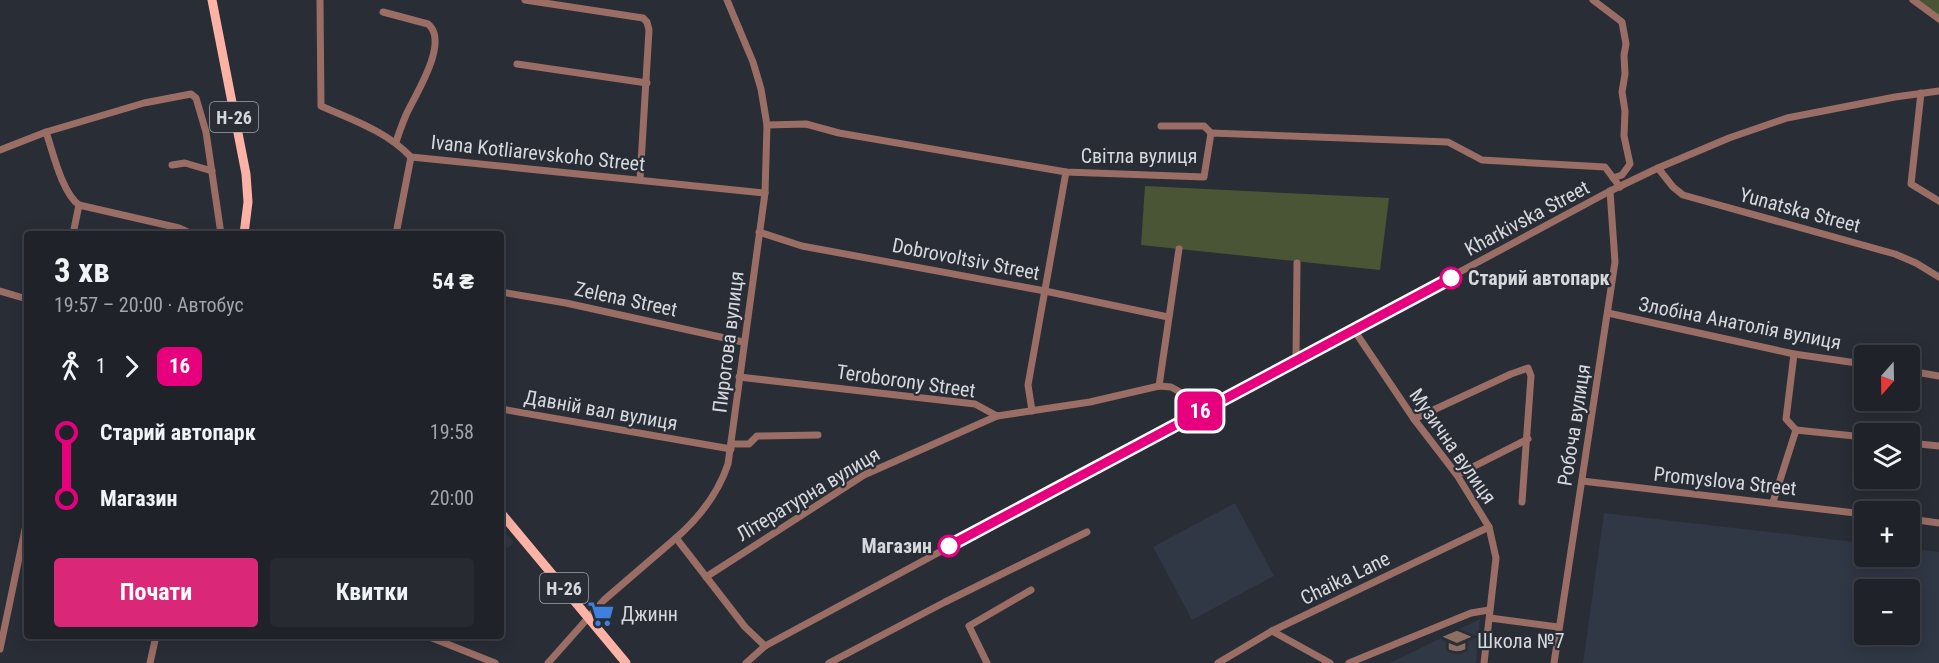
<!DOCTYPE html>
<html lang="uk">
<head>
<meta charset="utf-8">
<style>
  :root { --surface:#1f2228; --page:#272a30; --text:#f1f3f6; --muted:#a1a4a8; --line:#3c3f45; --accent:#db2777 }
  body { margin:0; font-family:"Roboto Condensed",sans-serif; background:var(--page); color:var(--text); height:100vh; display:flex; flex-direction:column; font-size:22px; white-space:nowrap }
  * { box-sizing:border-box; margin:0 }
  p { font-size:20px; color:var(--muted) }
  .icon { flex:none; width:33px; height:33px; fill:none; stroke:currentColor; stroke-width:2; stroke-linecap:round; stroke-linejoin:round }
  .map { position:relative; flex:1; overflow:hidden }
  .panel { position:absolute; left:24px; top:231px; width:480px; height:408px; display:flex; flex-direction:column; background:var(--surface); border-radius:6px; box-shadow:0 3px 15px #0003,0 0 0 2px var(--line) }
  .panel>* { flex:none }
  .badge { padding:0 12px; border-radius:9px; font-size:21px; line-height:39px }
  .needle { width:39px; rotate:200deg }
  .fabs { position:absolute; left:1854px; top:345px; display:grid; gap:12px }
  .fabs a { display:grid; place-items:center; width:66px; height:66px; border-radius:6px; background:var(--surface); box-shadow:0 3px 15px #0003,0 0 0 2px var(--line); font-size:30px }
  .map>.badge { position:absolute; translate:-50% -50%; box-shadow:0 0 0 3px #fff }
  .legs { display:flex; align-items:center; gap:9px; height:66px; padding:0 30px; font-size:20px }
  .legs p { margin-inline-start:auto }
  .overview { display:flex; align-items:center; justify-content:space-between; height:102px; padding:0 30px }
  h1 { font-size:33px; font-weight:700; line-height:45px }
  .action { display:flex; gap:12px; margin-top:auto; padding:12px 30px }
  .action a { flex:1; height:69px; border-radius:6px; background:var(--accent); color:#fff; font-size:24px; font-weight:700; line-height:69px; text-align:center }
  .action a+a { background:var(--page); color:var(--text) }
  ul { padding:0 30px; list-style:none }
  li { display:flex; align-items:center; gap:21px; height:66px; font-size:22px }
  li i { display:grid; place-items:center; width:9px; height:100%; margin:0 8px; background:currentColor }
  li i::after { content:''; width:15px; height:15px; margin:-8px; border:4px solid; border-radius:50%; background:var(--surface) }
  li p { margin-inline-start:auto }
  li:first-child i { background:linear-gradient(#0000 50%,currentColor 0) }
  li:last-child i { background:linear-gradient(currentColor 50%,#0000 0) }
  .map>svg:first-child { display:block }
  .built { fill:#303745; fill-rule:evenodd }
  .green { fill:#4a5536 }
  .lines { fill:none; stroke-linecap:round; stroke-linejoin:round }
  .minor { stroke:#9a6d65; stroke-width:7 }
  .major { stroke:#fcb2a4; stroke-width:9 }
  .line-1-casing { stroke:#fff; stroke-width:14 }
  .line-1 { stroke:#e6007e; stroke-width:9 }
  .stop-1-dot { fill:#fff; stroke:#e6007e; stroke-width:3 }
  .labels { text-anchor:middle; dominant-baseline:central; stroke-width:4.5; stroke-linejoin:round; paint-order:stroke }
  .shield { fill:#292d36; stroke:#a1a5ab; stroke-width:1.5 }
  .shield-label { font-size:18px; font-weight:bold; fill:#d5d8dd }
  .street-label { font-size:20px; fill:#d5d8dd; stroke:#292d36 }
  .stop-label { font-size:20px; font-weight:bold; fill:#d5d8dd; stroke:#292d36; text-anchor:start }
  .poi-label { font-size:20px; fill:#d5d8dd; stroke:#292d36; text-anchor:start }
</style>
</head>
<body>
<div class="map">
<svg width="1939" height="663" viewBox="0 0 1939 663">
  <rect width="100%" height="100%" fill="#292d36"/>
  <!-- built -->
  <g class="built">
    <polygon points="1235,503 1274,576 1192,620 1153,547"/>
    <path d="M1604,513L1864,543V556H1910V548L1939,552V663H1583ZM1864,590H1910V634H1864Z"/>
    <polygon points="501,527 514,543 501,552"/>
    <polygon points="1480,619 1476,663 1390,663"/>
  </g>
  <!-- green -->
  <g class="green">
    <polygon points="1913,0 1939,0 1939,19"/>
    <polygon points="1145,186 1389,198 1380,270 1141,245"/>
  </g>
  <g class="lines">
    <!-- minor -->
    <g class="minor">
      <path d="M320,0L321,106C353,120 386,131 411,157L765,193"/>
      <polyline points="525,0 643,18 647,22 649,30 640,180"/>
      <path d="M727,0L753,62L761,89L767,125L765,193L728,464C718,494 700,517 676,538L745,627L765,646"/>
      <polyline points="1593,0 1622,22 1626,44 1624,55 1625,74 1622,92 1625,111 1624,136 1630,164 1622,175 1613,178"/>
      <polyline points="1913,0 1939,19"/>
      <path d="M383,12L428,24C450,42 415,95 406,115C402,124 399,133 396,142"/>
      <polyline points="517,64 647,83"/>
      <polyline points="1921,93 1911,184 1939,201"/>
      <polyline points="767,125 806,124 839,133 1066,172 1204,177 1211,133 1448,142 1482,160 1605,167 1620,187"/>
      <polyline points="1161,126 1204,126 1211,133"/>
      <path d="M46,132C53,152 62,193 79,205L179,228L192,234"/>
      <polyline points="0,150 46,132 144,103 191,94 196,98 206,132 221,234"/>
      <polyline points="172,165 185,163 212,171"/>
      <polyline points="1658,168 1673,187 1683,195 1895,254 1916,263 1939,277"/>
      <polyline points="759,232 802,246 1045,291 1168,317"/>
      <polyline points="73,234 79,205"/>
      <polyline points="396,234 411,157"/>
      <polyline points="0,291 27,299"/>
      <polyline points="501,292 566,303 743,342"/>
      <polyline points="1608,313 1794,354 1864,364"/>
      <polyline points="1354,330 1414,419 1457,475 1489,527 1496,558 1484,663"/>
      <polyline points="1296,359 1297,263"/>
      <polyline points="1910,371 1939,376"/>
      <polyline points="739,377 975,404 997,416 1090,402 1159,386 1171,387 1180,392 1192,416"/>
      <polyline points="1159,386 1179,249"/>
      <polyline points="501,409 731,449"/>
      <polyline points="1032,411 1028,385 1066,172"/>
      <polyline points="1414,419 1511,374 1528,368 1531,376 1522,502"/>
      <polyline points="1796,430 1864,437"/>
      <polyline points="1910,443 1939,446"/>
      <polyline points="731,444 749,444 757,436 818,435"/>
      <polyline points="1457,475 1528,439"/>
      <polyline points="1582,481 1864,514"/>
      <polyline points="1773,502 1796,430 1786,419 1794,354"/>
      <polyline points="1910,519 1939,523"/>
      <polyline points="706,577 864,475 997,416"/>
      <polyline points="1490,618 1558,627"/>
      <polyline points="1272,631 1330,663"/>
      <polyline points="427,636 495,663"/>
      <polyline points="0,649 27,520"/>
      <polyline points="150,663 156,636"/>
      <polyline points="548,663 604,600 676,538"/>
      <polyline points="746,663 765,646 1610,191 1658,168 1729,138 1787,118 1895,97 1939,91"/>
      <polyline points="829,663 945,602 1087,532"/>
      <polyline points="987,663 969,626 1031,590"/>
      <polyline points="1218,663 1272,631 1489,527"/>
      <polyline points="1349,663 1471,613 1489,610"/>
      <polyline points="1554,663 1615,262 1610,191"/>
    </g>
    <!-- major -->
    <g class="major">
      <polyline points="212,0 246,174 248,202 244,234"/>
      <polyline points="501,513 626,663"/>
    </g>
  </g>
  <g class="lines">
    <!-- line-1 casing -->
    <g class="line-1-casing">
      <polyline id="line-1" points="949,546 1451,278"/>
    </g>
    <!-- line-1 -->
    <use href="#line-1" class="line-1"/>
  </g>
  <!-- icons -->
  <defs>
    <g id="supermarket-bare" transform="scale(2.07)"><path d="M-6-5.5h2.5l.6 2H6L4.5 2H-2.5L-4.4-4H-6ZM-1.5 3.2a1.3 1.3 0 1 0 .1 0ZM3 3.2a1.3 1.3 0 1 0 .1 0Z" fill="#3f7fe0" stroke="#292d36" stroke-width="2.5" paint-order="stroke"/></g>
    <g id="school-bare" transform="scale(2.07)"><path d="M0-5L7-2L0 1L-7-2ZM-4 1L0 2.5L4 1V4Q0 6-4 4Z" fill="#8d6e63" stroke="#292d36" stroke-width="2.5" paint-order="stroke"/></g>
  </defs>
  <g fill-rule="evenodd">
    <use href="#supermarket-bare" x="601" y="614"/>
    <use href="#school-bare" x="1457" y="641"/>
  </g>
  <!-- markers -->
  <g class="stop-1-dot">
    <circle cx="1451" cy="278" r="10"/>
    <circle cx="949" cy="546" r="10"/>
  </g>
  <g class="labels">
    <!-- shield labels -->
    <g class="shield">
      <rect x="210" y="102" width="48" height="30" rx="4.5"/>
      <rect x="540" y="573" width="48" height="30" rx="4.5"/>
    </g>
    <g class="shield-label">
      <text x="234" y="117">Н-26</text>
      <text x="564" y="588">Н-26</text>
    </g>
    <!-- street labels -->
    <g class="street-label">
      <text transform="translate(538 153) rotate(6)">Ivana Kotliarevskoho Street</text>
      <text x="1139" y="156">Світла вулиця</text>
      <text transform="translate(1800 210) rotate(15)">Yunatska Street</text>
      <text transform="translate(1527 218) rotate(-28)">Kharkivska Street</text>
      <text transform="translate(966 259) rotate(11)">Dobrovoltsiv Street</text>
      <text transform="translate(626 299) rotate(12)">Zelena Street</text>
      <text transform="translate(1740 323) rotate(11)">Злобіна Анатолія вулиця</text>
      <text transform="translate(728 342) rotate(-83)">Пирогова вулиця</text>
      <text transform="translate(906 381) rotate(8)">Teroborony Street</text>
      <text transform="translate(601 410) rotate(10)">Давній вал вулиця</text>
      <text transform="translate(1574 425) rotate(-81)">Робоча вулиця</text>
      <text transform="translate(1453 446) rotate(55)">Музична вулиця</text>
      <text transform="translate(1725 481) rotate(6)">Promyslova Street</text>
      <text transform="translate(808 494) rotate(-31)">Літературна вулиця</text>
      <text transform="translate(1345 578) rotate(-26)">Chaika Lane</text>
    </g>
    <!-- stop labels -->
    <g class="stop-label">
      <text x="1468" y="278">Старий автопарк</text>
      <text x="932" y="546" text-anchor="end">Магазин</text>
    </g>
    <!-- poi labels -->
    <g class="poi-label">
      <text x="621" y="614">Джинн</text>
      <text x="1477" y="641">Школа №7</text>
    </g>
  </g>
</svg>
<div class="fabs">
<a><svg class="needle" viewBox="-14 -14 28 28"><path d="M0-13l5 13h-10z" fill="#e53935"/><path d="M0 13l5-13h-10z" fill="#a1a4a8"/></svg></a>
<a><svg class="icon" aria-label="layers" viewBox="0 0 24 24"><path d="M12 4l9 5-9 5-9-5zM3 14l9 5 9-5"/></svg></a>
<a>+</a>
<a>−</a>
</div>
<b class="badge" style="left:1200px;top:411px;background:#e6007e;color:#fff">16</b>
<section class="panel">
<div class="overview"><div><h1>3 хв</h1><p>19:57 – 20:00 · Автобус</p></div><b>54 ₴</b></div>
<div class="legs"><svg class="icon" aria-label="walk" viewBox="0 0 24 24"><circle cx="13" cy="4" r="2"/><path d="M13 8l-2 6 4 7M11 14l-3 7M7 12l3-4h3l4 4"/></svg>1<svg class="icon" aria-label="forward" viewBox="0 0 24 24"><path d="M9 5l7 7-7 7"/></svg><b class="badge" style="background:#e6007e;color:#fff">16</b></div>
<ul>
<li><i style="color:#e6007e"></i><b>Старий автопарк</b><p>19:58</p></li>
<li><i style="color:#e6007e"></i><b>Магазин</b><p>20:00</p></li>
</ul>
<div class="action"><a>Почати</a><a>Квитки</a></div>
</section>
</div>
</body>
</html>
